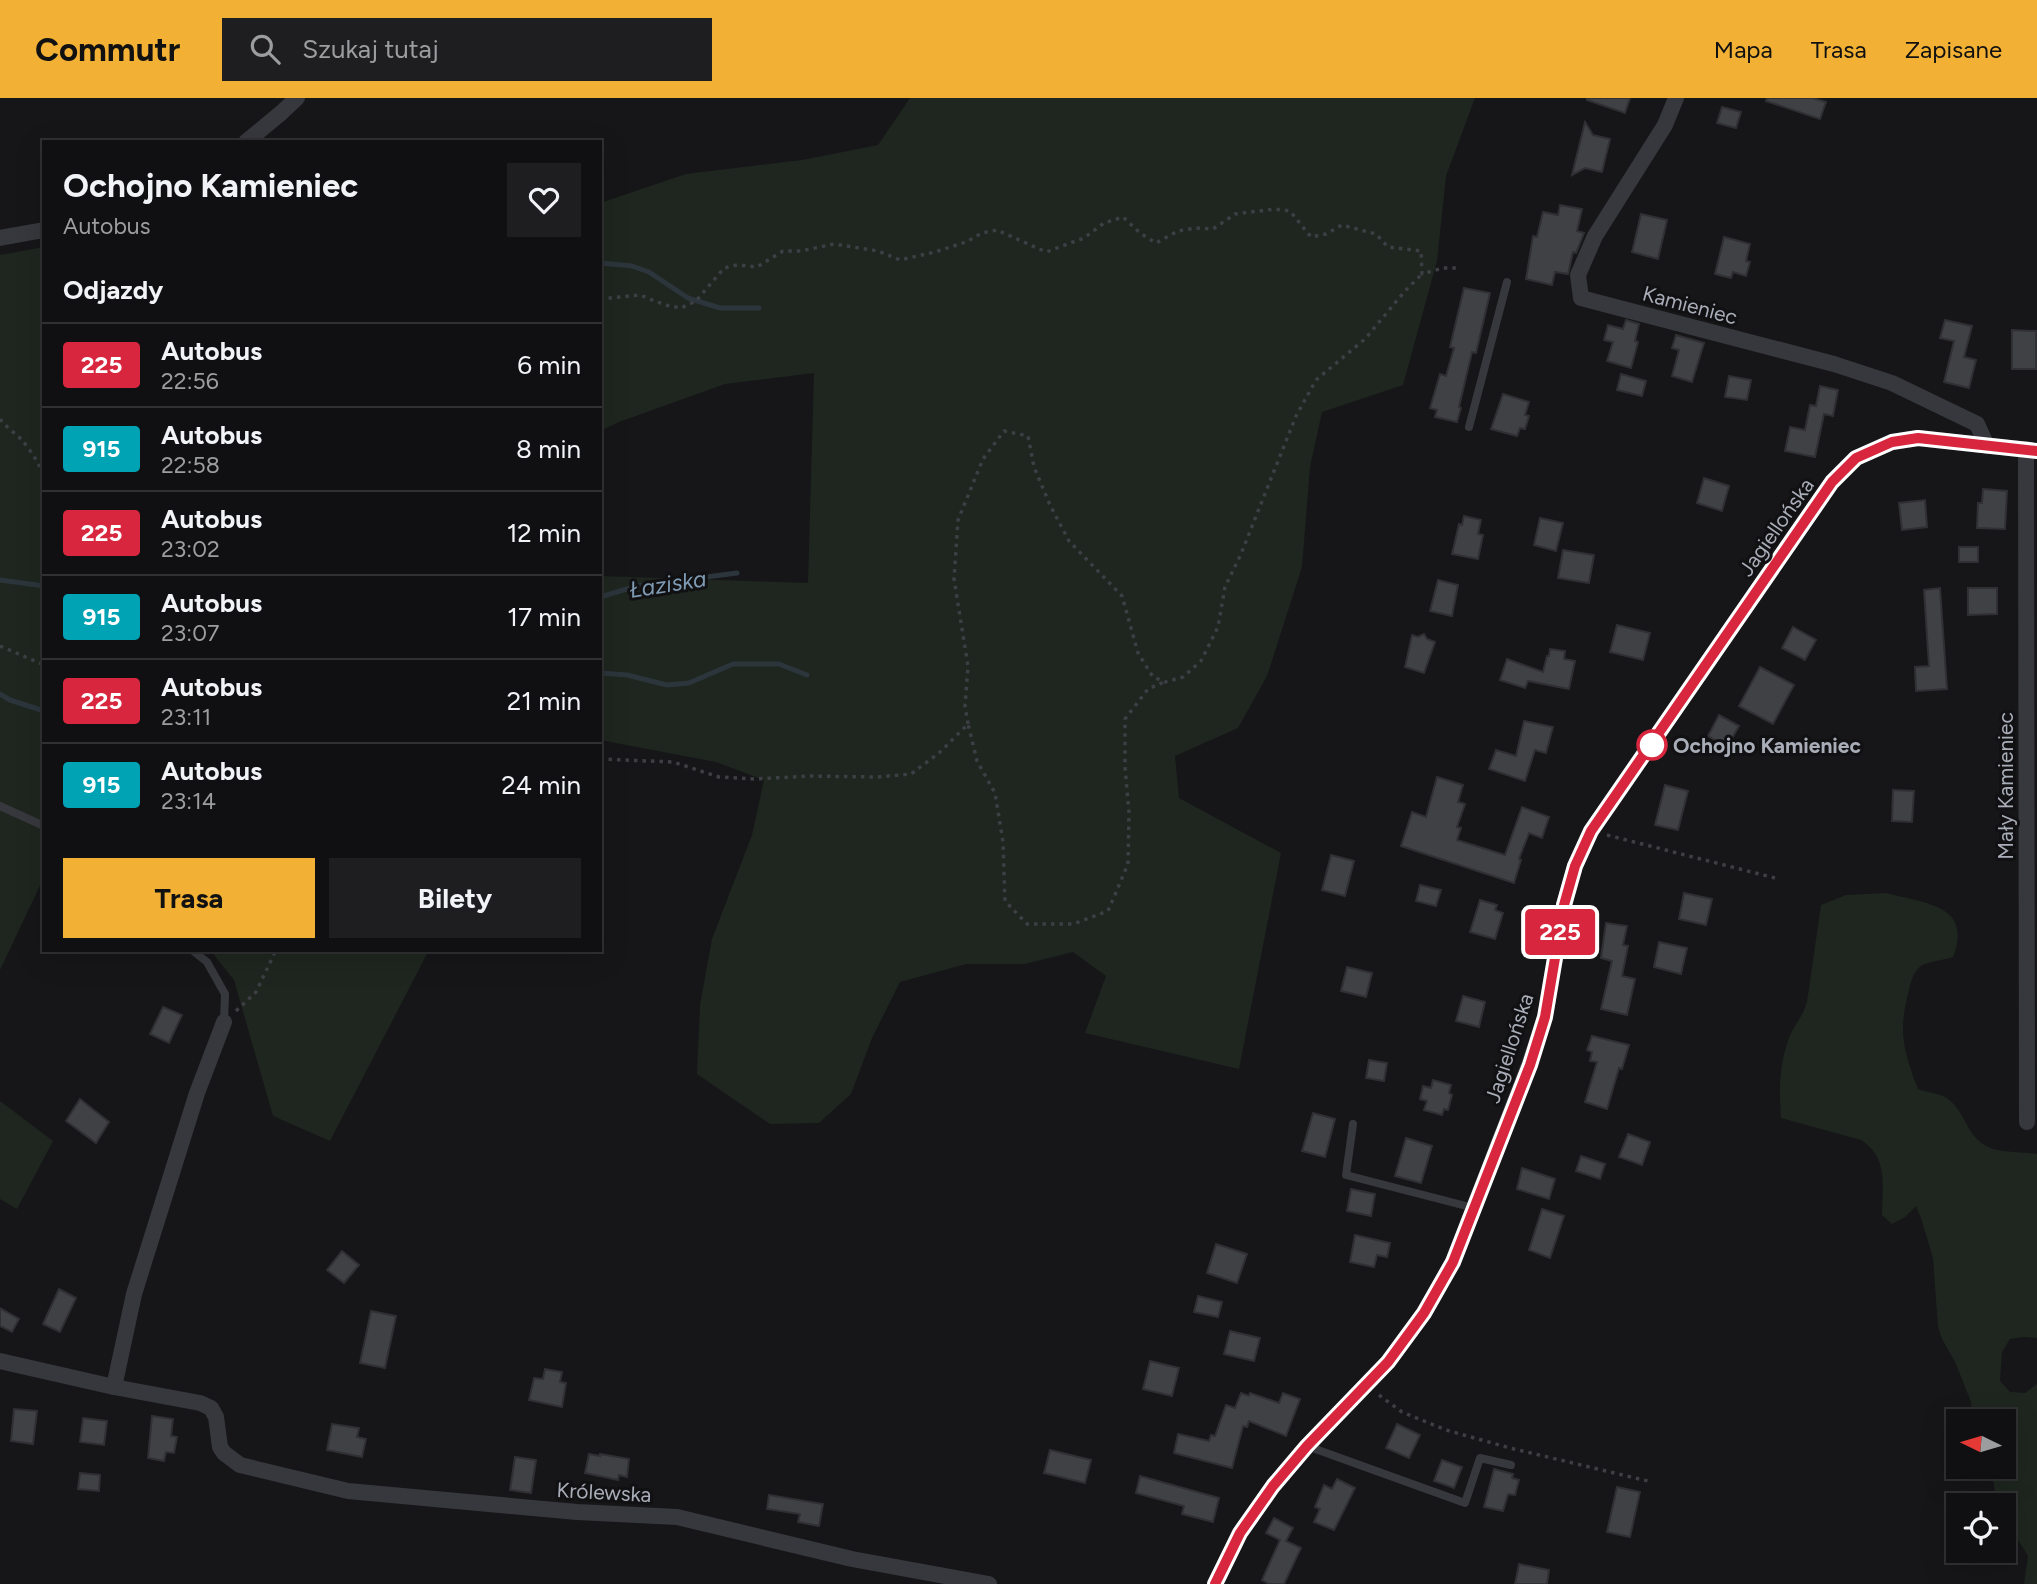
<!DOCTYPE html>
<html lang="pl">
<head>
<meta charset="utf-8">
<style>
  :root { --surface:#101012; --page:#1e1e20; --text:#f1f3f6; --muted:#9c9d9f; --line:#303032; --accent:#f2b134 }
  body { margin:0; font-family:Figtree,sans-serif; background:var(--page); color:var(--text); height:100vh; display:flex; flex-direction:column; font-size:26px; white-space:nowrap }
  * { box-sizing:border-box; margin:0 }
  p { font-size:23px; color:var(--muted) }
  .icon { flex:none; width:38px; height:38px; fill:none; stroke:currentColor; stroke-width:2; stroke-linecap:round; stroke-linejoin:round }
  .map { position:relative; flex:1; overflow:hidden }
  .side { position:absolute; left:42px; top:42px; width:560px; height:812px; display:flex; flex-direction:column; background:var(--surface); border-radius:0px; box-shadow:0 7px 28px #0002,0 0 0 2px var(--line) }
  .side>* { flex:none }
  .badge { padding:0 14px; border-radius:5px; font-size:24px; line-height:46px }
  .needle { width:46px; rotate:275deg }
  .fabs { position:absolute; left:1946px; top:1311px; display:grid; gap:14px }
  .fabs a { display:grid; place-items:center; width:70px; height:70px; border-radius:0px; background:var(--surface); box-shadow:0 7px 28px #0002,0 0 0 2px var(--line); font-size:35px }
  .map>.badge { position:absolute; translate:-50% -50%; box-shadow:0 0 0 4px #fff }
  h2 { padding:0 21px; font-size:26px; line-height:63px }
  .round { display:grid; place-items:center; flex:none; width:74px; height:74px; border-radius:0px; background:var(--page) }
  .head { display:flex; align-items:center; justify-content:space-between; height:119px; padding:0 21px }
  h1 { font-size:33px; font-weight:700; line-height:52px }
  .cta { display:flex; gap:14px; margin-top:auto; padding:14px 21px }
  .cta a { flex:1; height:80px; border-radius:0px; background:var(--accent); color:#111; font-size:28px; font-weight:700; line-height:80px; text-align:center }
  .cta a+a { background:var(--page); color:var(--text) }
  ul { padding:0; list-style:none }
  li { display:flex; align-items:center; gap:21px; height:84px; padding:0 21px; border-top:2px solid var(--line) }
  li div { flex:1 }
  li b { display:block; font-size:26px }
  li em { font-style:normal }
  li .badge { min-width:77px; font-weight:700; text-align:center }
  header { display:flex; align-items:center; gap:42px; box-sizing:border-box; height:98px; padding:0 35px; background:var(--accent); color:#111 }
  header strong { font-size:33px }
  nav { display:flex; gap:38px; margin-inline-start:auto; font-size:24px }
  .search { width:490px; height:63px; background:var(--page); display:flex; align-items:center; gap:18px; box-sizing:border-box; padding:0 24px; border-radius:0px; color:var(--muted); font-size:26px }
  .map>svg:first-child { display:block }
  .green { fill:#1e261f }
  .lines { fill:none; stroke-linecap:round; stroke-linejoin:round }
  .stream { stroke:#2c353c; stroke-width:5 }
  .building { fill:#404145; stroke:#303034; stroke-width:2 }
  .path { stroke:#3d3f44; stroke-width:3.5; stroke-dasharray:3.5 5; stroke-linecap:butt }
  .lane { stroke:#37383d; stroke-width:8 }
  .street { stroke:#37383d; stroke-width:16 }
  .line-casing { stroke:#fff; stroke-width:16 }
  .line { stroke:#d7263d; stroke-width:10 }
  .stop-dot { fill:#fff; stroke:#d7263d; stroke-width:3.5 }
  .labels { text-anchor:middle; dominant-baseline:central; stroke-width:6; stroke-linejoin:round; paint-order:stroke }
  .street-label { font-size:21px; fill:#a8adb8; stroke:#111113 }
  .stop-label { font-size:21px; font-weight:bold; fill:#a8adb8; stroke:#111113; text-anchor:start }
  .water-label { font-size:23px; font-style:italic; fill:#7f9bb3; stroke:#111113 }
</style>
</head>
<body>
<header>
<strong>Commutr</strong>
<div class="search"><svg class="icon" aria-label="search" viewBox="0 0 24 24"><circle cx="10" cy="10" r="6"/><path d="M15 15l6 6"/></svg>Szukaj tutaj</div>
<nav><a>Mapa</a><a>Trasa</a><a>Zapisane</a></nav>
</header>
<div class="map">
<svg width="2037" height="1486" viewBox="0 0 2037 1486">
  <rect width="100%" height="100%" fill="#161618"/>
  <!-- green -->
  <g class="green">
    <polygon points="910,0 1475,0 1446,78 1437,163 1403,287 1322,314 1310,369 1302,469 1267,578 1238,630 1175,658 1179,700 1281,755 1239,971 1085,935 1106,878 1073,854 1025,866 966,866 900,884 872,940 851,996 819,1025 770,1026 697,976 700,907 712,841 752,737 764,682 716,664 600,642 600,478 808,485 814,275 725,286 619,324 600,333 600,105 686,76 802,62 878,47"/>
    <polygon points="44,149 44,779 0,872 0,157"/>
    <path d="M1887,795C1925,806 1973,806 1953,859C1945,862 1927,864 1922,867C1912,875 1911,884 1908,896C1898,934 1904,955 1918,991C1926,994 1937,995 1945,999C1963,1009 1966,1035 1983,1046C1997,1056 2020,1053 2037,1056V1240L2024,1239L2010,1241L2002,1254L2000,1283L2010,1294L2025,1295L2037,1286V1486H2024L2028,1458L2004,1419V1407H1997L1991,1369L2004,1368V1323H1975L1972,1317L1971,1304L1956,1266L1942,1241L1938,1229L1933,1160L1921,1120L1916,1108L1905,1119L1892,1126L1882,1117C1882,1088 1889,1060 1861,1042L1781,1020C1779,994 1779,968 1788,943C1793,928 1802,921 1807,904L1821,807L1846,797Z"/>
    <polygon points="210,852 429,852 330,1043 273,1018 234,882"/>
    <polygon points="0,1003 53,1043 17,1111 0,1101"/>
  </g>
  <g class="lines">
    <!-- stream -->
    <g class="stream">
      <polyline points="600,165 632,168 649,174 688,200 720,210 759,210"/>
      <polyline points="0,482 44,488"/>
      <polyline points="600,499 637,488 737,475"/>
      <polyline points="600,575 627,577 667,587 689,585 733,566 779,566 807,577"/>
      <polyline points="0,596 10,602 44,613"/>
    </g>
  </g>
  <!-- building -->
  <g class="building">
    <polygon points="1587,0 1630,0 1625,15 1587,2"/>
    <polygon points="1767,0 1813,0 1826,4 1820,21 1766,3"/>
    <polygon points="1722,9 1741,14 1736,30 1717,25"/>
    <polygon points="1585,24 1593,37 1610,41 1602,74 1585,70 1572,77"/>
    <polygon points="1560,107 1582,111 1577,133 1584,135 1576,155 1573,154 1568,176 1555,174 1552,187 1526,181 1533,138 1537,139 1543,114 1558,117"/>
    <polygon points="1641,116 1667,122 1658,161 1632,154"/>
    <polygon points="1724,139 1750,146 1746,163 1750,164 1746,178 1733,174 1731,180 1715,176"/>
    <polygon points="1464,190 1490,195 1476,255 1472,254 1459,309 1461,310 1457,324 1435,319 1437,312 1430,310 1440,276 1446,278 1454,250 1450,249"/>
    <polygon points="1626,222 1639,226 1635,243 1638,244 1631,270 1607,263 1613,244 1604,242 1608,227 1623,231"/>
    <polygon points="1945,222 1972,228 1964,259 1976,262 1969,290 1944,284 1954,243 1940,240"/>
    <polygon points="2012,232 2036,233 2036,271 2012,271"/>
    <polygon points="1676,237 1704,245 1692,284 1672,278 1679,252 1672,250"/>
    <polygon points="1621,276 1646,283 1642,298 1617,292"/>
    <polygon points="1729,278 1751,282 1747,302 1725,299"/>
    <polygon points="1820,288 1838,292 1833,318 1824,316 1815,359 1785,353 1790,329 1805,332 1810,307 1816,308"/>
    <polygon points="1503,296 1529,304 1525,317 1529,318 1525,331 1520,330 1517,338 1491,331"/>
    <polygon points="1704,380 1729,388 1722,413 1697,405"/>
    <polygon points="1983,391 2007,393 2005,431 1977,430 1978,405 1982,405"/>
    <polygon points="1925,402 1927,429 1902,432 1899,405"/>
    <polygon points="1464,418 1481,422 1478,436 1483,437 1478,461 1452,456 1459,426 1462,427"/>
    <polygon points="1540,420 1563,425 1556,453 1534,447"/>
    <rect x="1959" y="449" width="19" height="15"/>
    <polygon points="1563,452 1594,457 1589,485 1558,480"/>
    <polygon points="1438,482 1458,487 1452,518 1430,513"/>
    <polygon points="1940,490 1947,591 1916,593 1915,569 1929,568 1924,492"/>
    <polygon points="1968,490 1997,490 1997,516 1968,517"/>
    <polygon points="1617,527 1650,535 1643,562 1610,554"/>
    <polygon points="1793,529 1816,542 1805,562 1782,550"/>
    <polygon points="1424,536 1427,541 1435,544 1424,575 1405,569 1412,537 1418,539"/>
    <polygon points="1550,551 1565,553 1564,561 1575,563 1569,591 1528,583 1525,590 1500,582 1507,561 1543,574 1547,558 1549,558"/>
    <polygon points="1760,569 1794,587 1773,626 1739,608"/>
    <polygon points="1719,617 1739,628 1727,649 1708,638"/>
    <polygon points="1524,623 1553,629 1546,655 1535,652 1525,683 1489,671 1496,652 1516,658"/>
    <polygon points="1437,679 1463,687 1458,704 1465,706 1457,729 1461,730 1457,742 1505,757 1522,709 1549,719 1542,740 1529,735 1519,761 1521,762 1514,785 1401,748 1412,714 1426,719"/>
    <polygon points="1665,687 1688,693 1678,732 1655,727"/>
    <polygon points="1893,692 1914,693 1912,724 1892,723"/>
    <polygon points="1331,757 1354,763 1345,798 1322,792"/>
    <polygon points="1420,787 1441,792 1436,808 1416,803"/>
    <polygon points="1684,795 1712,801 1706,827 1679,821"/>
    <polygon points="1480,802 1497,807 1495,812 1503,815 1495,841 1470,834"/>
    <polygon points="1606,825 1627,828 1623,847 1628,848 1622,878 1635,881 1627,917 1601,911 1612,863 1601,860"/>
    <polygon points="1659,844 1687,850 1681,876 1654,869"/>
    <polygon points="1347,869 1372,875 1366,899 1341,893"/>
    <polygon points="1463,898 1485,904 1479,929 1456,923"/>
    <polygon points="163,909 182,917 169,945 150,936"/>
    <polygon points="1592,938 1629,947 1622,971 1619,970 1607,1011 1585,1004 1597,964 1590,963 1592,954 1587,952"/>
    <polygon points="1369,962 1387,965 1384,983 1366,980"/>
    <polygon points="1433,982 1451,987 1449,995 1452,997 1448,1012 1444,1011 1442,1017 1424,1012 1427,1003 1420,1001 1423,988 1431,990"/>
    <polygon points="80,1001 109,1024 96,1045 66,1023"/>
    <polygon points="1313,1015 1335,1021 1325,1059 1302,1053"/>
    <polygon points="1628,1036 1650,1044 1642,1067 1619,1059"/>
    <polygon points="1406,1040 1432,1048 1421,1085 1395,1078"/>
    <polygon points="1581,1058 1605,1066 1600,1081 1576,1073"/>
    <polygon points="1522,1070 1555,1081 1549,1101 1517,1091"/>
    <polygon points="1351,1091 1375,1096 1371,1118 1347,1113"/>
    <polygon points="1542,1111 1564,1118 1550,1160 1529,1152"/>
    <polygon points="1355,1137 1390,1145 1387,1159 1377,1157 1374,1169 1350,1164"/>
    <polygon points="1216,1146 1247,1156 1237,1185 1207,1175"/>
    <polygon points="342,1153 359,1167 344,1185 327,1172"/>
    <polygon points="59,1191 76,1200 60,1234 43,1226"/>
    <polygon points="1198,1198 1222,1204 1218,1219 1194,1214"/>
    <polygon points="0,1210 19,1221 12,1234 0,1228"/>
    <polygon points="371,1213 396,1218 385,1270 360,1265"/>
    <polygon points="1230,1233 1260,1240 1254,1263 1224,1256"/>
    <polygon points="1150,1263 1179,1270 1172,1298 1143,1291"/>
    <polygon points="545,1271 562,1274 560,1284 566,1285 562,1309 529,1302 534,1280 543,1281"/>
    <polygon points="1241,1295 1249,1298 1250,1295 1279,1305 1283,1295 1300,1301 1286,1338 1249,1323 1247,1329 1243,1328 1232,1370 1174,1355 1178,1336 1209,1343 1211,1337 1215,1338 1226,1307 1235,1310"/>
    <polygon points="14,1311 37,1313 33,1346 11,1343"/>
    <polygon points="152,1318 173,1321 171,1338 177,1339 174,1355 166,1354 164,1363 148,1360"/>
    <polygon points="83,1320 107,1323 104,1347 80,1344"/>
    <polygon points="332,1326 359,1330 357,1339 366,1341 362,1359 327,1352"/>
    <polygon points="1397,1326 1420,1337 1409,1360 1386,1350"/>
    <polygon points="1050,1352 1091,1362 1085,1385 1044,1375"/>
    <polygon points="589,1356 600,1358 600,1356 629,1361 627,1379 619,1377 618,1382 585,1375"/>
    <polygon points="515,1359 536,1362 531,1395 510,1392"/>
    <polygon points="1442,1362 1462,1369 1454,1390 1434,1383"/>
    <polygon points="1494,1371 1513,1376 1512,1380 1519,1382 1515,1397 1508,1396 1503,1413 1484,1409"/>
    <polygon points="80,1375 100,1377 99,1393 78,1391"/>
    <polygon points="1140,1378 1219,1400 1213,1424 1182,1416 1184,1408 1136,1395"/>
    <polygon points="1337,1381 1355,1390 1334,1432 1314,1424 1320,1411 1315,1409 1324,1387 1332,1391"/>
    <polygon points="1617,1389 1640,1394 1630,1439 1607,1434"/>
    <polygon points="769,1397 823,1406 819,1428 798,1424 800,1416 767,1411"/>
    <polygon points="1274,1420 1293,1430 1286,1443 1301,1450 1284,1486 1269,1486 1262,1482 1280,1442 1266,1435"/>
    <polygon points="1519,1466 1549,1472 1547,1486 1515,1486"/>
  </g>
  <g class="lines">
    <!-- path -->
    <g class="path">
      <polyline points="600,201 640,197 665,207 681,210 696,203 724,170 737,167 757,169 783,153 801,153 834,146 878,153 900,162 935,154 966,144 982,135 997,132 1046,154 1084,140 1104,125 1123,119 1140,135 1156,145 1178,133 1196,130 1213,131 1235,116 1275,111 1290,113 1311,139 1326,136 1342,127 1376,136 1388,149 1421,153 1422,176 1443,170 1457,170"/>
      <path d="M0,321C6,329 15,335 22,342C30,352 40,366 44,379"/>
      <polyline points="0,548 44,567"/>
      <polyline points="968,626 965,608 968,568 954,481 958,422 983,361 1004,333 1028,338 1034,369 1050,407 1069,443 1122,498 1138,555 1153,579 1165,584 1183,579 1201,563 1218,529 1225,489 1241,456 1296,318 1316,282 1365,241 1405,193 1422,176"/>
      <polyline points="600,661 673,664 719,679 755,681 810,678 877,679 911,676 939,655 968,626 977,663 995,695 1003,744 1005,803 1027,826 1073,826 1108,813 1128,766 1129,715 1125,669 1125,621 1148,591 1164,584"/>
      <polyline points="1607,737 1775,780"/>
      <polyline points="236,913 256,894 276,852"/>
      <polyline points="1379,1297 1402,1314 1446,1332 1510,1350 1652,1384"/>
    </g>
    <!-- lane -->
    <g class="lane">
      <polyline points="1469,329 1507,184"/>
      <polyline points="0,708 44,728"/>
      <polyline points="192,852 207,864 225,896 224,924"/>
      <polyline points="1353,1026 1346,1077 1474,1110"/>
      <polyline points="1307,1348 1465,1405 1480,1360 1511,1367"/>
    </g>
    <!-- street -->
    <g class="street">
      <polyline points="1676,0 1665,27 1595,138 1578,177 1581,200 1834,266 1892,285 1977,326 1987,348"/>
      <polyline points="246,44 281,15 297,0"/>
      <polyline points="0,140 44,132"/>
      <polyline points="2026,351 2027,1024"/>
      <polyline points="0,1263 114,1289 200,1305 211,1310 216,1319 220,1349 224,1355 240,1367 348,1393 577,1414 677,1419 852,1461 989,1486"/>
      <polyline points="114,1289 134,1196 197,995 224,924"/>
      <polyline points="1215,1486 1240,1435 1273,1388 1307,1348 1388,1264 1424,1215 1453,1164 1529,967 1545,919 1564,807 1575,768 1591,733 1832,384 1856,360 1892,344 1918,340 2037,353"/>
    </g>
  </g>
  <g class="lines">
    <!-- line casing -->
    <g class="line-casing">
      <polyline id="line" points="1215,1486 1240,1435 1273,1388 1307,1348 1388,1264 1424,1215 1453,1164 1530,967 1545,919 1564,807 1575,768 1591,733 1832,384 1856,360 1892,344 1918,340 2037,353"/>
    </g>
    <!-- line -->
    <use href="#line" class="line"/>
  </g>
  <!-- markers -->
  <circle class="stop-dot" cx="1652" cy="647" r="14"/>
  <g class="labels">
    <!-- street labels -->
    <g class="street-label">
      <text transform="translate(1690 207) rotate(15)">Kamieniec</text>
      <text transform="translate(1776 429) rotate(-55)">Jagiellońska</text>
      <text transform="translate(2005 688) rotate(-90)">Mały Kamieniec</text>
      <text transform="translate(1509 950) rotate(-72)">Jagiellońska</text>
      <text transform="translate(604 1394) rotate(3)">Królewska</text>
    </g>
    <!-- stop labels -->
    <g class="stop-label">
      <text x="1673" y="647">Ochojno Kamieniec</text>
    </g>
    <!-- water labels -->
    <g class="water-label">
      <text transform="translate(668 486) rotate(-9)">Łaziska</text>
    </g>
  </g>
</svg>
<div class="fabs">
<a><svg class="needle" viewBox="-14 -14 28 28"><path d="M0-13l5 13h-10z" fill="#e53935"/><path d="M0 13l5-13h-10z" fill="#9c9d9f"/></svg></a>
<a><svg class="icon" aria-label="locate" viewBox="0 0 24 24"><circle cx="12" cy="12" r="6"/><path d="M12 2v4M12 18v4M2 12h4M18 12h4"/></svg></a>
</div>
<b class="badge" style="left:1560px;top:834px;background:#d7263d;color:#fff">225</b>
<section class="side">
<div class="head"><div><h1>Ochojno Kamieniec</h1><p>Autobus</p></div><a class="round"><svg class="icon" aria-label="heart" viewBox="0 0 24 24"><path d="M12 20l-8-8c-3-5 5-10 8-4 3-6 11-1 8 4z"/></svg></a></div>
<h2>Odjazdy</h2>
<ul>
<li><span class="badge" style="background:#d7263d;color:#fff">225</span><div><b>Autobus</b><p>22:56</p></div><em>6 min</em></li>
<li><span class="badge" style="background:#00a3b4;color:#fff">915</span><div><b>Autobus</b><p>22:58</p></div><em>8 min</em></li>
<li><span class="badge" style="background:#d7263d;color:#fff">225</span><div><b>Autobus</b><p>23:02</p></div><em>12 min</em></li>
<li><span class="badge" style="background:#00a3b4;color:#fff">915</span><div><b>Autobus</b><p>23:07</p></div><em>17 min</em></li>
<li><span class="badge" style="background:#d7263d;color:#fff">225</span><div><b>Autobus</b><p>23:11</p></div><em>21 min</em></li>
<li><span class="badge" style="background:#00a3b4;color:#fff">915</span><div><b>Autobus</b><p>23:14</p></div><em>24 min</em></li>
</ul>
<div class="cta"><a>Trasa</a><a>Bilety</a></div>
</section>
</div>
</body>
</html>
